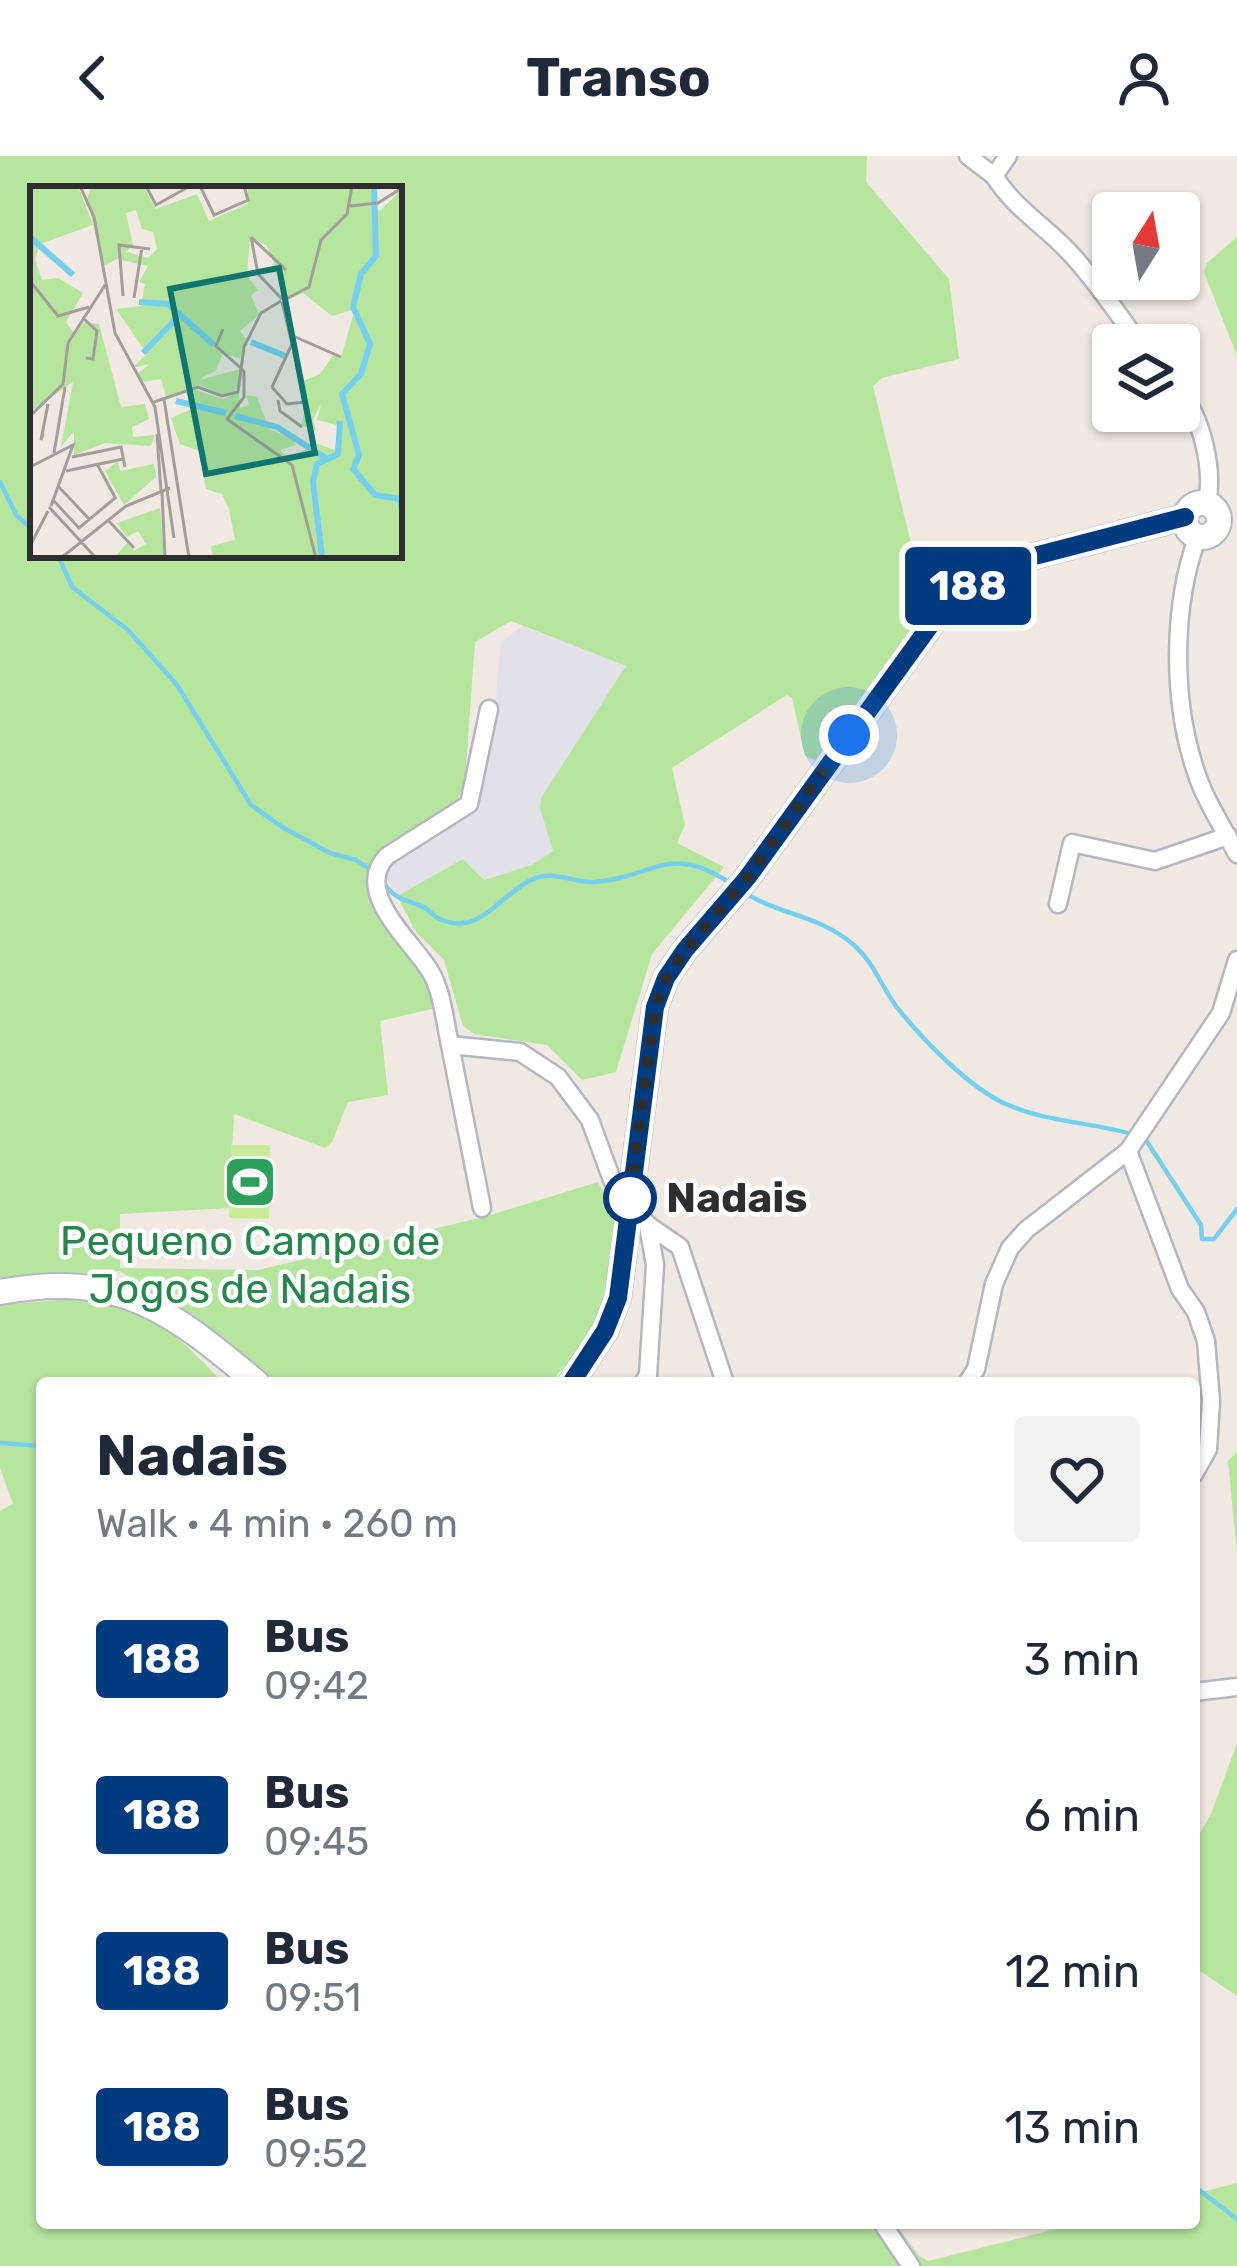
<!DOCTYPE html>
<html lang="en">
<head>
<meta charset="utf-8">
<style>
  :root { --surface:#fff; --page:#f2f2f3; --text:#1f2937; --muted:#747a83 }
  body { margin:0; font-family:Rubik,sans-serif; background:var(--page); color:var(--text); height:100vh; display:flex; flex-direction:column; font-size:45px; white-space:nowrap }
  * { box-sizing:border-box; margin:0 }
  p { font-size:39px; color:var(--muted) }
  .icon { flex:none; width:66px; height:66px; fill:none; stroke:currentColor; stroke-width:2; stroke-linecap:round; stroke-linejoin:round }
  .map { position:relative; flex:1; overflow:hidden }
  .sheet { position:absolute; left:36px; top:1221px; width:1164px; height:852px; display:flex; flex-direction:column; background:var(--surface); border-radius:12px; box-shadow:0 3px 9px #0004 }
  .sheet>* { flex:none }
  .badge { padding:0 24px; border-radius:9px; font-size:42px; line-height:78px }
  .needle { width:78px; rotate:11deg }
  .buttons { position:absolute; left:1092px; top:36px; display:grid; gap:24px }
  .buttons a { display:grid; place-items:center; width:108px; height:108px; border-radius:12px; background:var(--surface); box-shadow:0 3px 9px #0004; font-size:60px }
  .you { position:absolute; width:60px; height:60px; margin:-30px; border:9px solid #fff; border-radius:50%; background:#1a73e8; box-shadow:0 0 0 18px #1a73e833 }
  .map>.badge { position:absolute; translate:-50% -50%; box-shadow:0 0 0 6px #fff }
  .round { display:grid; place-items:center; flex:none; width:126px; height:126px; border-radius:12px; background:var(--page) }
  .headline { display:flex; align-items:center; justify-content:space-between; height:204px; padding:0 60px }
  h1 { font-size:57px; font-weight:700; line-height:90px }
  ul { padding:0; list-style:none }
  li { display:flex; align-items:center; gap:36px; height:156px; padding:0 60px }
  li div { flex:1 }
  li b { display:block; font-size:45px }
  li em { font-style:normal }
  li .badge { min-width:132px; font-weight:700; text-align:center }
  header { display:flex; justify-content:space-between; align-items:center; height:156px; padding:0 60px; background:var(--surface); font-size:54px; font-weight:700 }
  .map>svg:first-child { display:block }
  .industrial { fill:#e3e1e8 }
  .green { fill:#b6e59e; fill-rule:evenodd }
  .pitch { fill:#c9ec9a }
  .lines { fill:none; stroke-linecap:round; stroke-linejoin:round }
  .stream { stroke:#75cff0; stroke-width:4.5 }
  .street-casing { stroke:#b4b7c1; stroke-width:21 }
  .secondary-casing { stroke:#b4b7c1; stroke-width:28 }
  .street { stroke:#fff; stroke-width:16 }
  .secondary { stroke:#fff; stroke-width:24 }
  .line-casing { stroke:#fff; stroke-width:27 }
  .line { stroke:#003b80; stroke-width:18 }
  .walk { stroke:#2e2e2e; stroke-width:12; stroke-dasharray:0 21.6 }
  .stop-dot { fill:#fff; stroke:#003b80; stroke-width:6 }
  .labels { text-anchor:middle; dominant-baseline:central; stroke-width:9; stroke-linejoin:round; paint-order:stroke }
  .stop-label { font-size:42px; font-weight:bold; fill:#2e2e2e; stroke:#fff; text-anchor:start }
  .leisure-label { font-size:42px; fill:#27864d; stroke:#fff }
  .inset-river { fill:none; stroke:#75cff0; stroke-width:6 }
  .inset-road { fill:none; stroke:#a29e99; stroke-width:3 }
  .view { fill:#0f766e; fill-opacity:0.15; stroke:#0f766e; stroke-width:6 }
  .inset-edge { fill:none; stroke:#2e2e2e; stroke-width:6 }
</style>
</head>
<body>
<header><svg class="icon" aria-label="back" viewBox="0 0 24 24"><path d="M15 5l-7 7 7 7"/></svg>Transo<svg class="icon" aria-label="person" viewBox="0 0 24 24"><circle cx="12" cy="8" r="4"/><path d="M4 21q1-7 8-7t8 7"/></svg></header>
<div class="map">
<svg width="1237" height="2110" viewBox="0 0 1237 2110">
  <rect width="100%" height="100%" fill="#efe9e1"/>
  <!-- industrial -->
  <polygon class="industrial" points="522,470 626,510 553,695 532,709 484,724 463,703 397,740 382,716 392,701 477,648 493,570 501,486"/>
  <!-- green -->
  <g class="green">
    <path d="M0,0H867L866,26L949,123L959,203L882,222L873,230L922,433L919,461L815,604L805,600L792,542L787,539L672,612L685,669L677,687L724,711L652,798L616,916L582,924L547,889L474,878L463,870L444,804L416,776L397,740L463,703L484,724L532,709L553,695L540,652L541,642L626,510L511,465L475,486L465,624L456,648L376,701L369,710V725L428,816L436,852L380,865L388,939L348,946L332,986L325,992L234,958L229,1052L120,1058V1112L258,1114L484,1061L598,1026L618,1065L601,1153L585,1187L550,1227H270L198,1164L120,1115L0,1125ZM33,33H399V399H33Z"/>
    <polygon points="1237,81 1237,200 1204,116 1207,107"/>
    <path d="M71,1143C147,1154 172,1171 223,1227H42V2067H895L919,2100L928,2105L1080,2067H1194V2038L1237,2027V2110H0V1355L13,1348L0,1312V1149Z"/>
    <polygon points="1237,1296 1237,1396 1228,1305"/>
    <polygon points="1237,1587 1237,1840 1194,1811 1194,1687 1211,1658"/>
  </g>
  <!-- pitch -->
  <polygon class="pitch" points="231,989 270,989 269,1063 229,1062"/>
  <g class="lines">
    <!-- stream -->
    <g class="stream">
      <polyline points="0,326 16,359 33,374"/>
      <polyline points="58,399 72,431 128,474 177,529 251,649 282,671 330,697 356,704 374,716"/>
      <path d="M382,725C393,741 401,743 419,749C428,752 433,761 442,764C483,781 504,731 539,721C557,716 576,727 594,726C653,722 667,687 727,725"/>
      <path d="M748,739C785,760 821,760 855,790C874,807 881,830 896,850C921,882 969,932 1006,948C1045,966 1091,966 1131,978"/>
      <polyline points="1144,981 1201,1069 1202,1083 1214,1083 1237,1053"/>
      <polyline points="0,1287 42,1290"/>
      <polyline points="1194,2030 1237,2063"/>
    </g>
    <!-- street casing -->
    <g class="street-casing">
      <g id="street">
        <polyline points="968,0 994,20"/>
        <path d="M1008,0L994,20C1016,54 1043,68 1069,96C1096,124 1118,159 1141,189"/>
        <path d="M1179,235C1202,260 1214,314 1207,347"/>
        <path d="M1198,380C1172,449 1172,543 1195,613C1204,643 1223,671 1237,698"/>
        <path d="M489,553L469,648L387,700C352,736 412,785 430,815C442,834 445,866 450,889L520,896L558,921L590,964L612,1024L648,1069L655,1109L648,1219L643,1227"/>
        <polyline points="1058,748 1072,687 1155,705 1228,680"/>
        <polyline points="450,889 482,1052"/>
        <polyline points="1128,995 1180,1133 1196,1156 1206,1185 1211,1245 1208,1293 1194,1318"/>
        <polyline points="648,1069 680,1091 725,1227"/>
        <polyline points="967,1227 976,1213 994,1128 1010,1092 1026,1074 1128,995 1221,857 1237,804"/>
        <polyline points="1194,1536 1237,1531"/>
        <polyline points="882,2067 911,2110"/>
      </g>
    </g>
    <!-- secondary casing -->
    <g class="secondary-casing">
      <g id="secondary">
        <circle cx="1202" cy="364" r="17"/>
        <path d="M0,1136C120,1114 170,1154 257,1227"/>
        <polyline points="571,1227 605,1175 618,1142 655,851 666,822 685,794 747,722 945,449 994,415 1023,403 1185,361"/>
      </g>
    </g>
    <!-- street -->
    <use href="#street" class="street"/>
    <!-- secondary -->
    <use href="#secondary" class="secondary"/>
  </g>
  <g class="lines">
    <!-- line casing -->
    <g class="line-casing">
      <polyline id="line" points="571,1227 605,1175 618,1142 655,851 666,822 685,794 747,722 945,449 994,415 1023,403 1185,361"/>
    </g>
    <!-- line -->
    <use href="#line" class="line"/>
    <!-- walk -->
    <polyline class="walk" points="630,1042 629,1049 655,851 666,822 685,794 747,722 849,579"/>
  </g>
  <!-- icons -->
  <defs>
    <g id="stadium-square" transform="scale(2.7)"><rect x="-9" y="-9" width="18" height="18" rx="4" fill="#2e9e5b" stroke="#fff"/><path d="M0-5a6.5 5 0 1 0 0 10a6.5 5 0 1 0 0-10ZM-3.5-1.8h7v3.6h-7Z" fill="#fff"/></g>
  </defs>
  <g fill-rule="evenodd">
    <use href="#stadium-square" x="250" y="1026"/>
  </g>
  <!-- markers -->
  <circle class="stop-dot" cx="630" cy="1042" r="24"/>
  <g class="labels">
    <!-- stop labels -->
    <g class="stop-label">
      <text x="666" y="1042">Nadais</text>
    </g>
    <!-- leisure labels -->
    <g class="leisure-label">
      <text x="250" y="1085">Pequeno Campo de<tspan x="250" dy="48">Jogos de Nadais</tspan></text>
    </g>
  </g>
  <!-- overview -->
  <g transform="translate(30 30)">
    <rect width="372" height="372" fill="#efe9e1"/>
    <path d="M0,0H48L63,39L10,58L5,73L12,94L28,92L53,107L36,136L45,149L54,136L69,138L91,221L115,218L119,233L102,241L103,251L125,249L121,260L75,257L44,269V245L31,261L43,196L0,226ZM61,0H113L126,23L167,8L179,35L218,18V0H346L341,19L350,25L372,3V372H183L181,360L205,354L199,323L192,308L176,303L170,265L150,258L141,232L164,222L155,206L163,203L193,213L209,206L210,222L219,219L216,209L227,211L239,243L262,252L266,259L250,264L257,272L288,258L308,265L311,240L287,234L291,218L283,234L286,245L271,239L278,212L271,196L290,188L304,168L311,171L325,123L302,130L273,107L258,114L237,60L220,50L217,90L228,104L221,109L229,129L210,145L216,153L210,173L193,167L186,184L169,194L210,183V201L194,210L170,199L136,211L131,193L112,196L106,189L120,178L102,182L117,168L86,123L111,120L115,98L109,96L118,80L87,73L73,80L57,13ZM106,24L112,43L123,46L127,63L118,72L96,66L103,59L96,27ZM88,275L90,285L124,278L126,291L94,319L75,285ZM130,322L134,372H84L97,357L104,365L116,358L108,345L97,351L87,337Z" fill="#b6e59e" fill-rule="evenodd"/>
    <path class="inset-river" d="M344,0L346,70L331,88L323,121L340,158L331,188L312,208L329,269L323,283L345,309L370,313L372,323M0,51L43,89M109,116L138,118L184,159M221,156L255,170M113,167L145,134M146,215L196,227M205,230L247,241L297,273M292,371L283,296L287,278L308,268L310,235"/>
    <path class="inset-road" d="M50,0L64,31L85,147L125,221L144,352M116,0L126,19L160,0M170,0L184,29L218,14L214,0M320,20L348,17L372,2M221,51L228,88L252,113M221,51L256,84M0,95L28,130L59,121M93,110L89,59L120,63M104,112L112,61M254,114L279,101L291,54L317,28L322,0M54,133L67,145L63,173L56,172M193,143L186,160L214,185M263,150L311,171M214,185V211L197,233L262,279L286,372M242,201L262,158L252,116M242,201L257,218L276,216M134,213L159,372M248,214L250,225L272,241M124,216L168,201L192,210L208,206L214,161L231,127L251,115M0,230L33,198L38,157L75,99M13,248L11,254L18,218M127,248L131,306M24,267L35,201M42,271L91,261L95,281M67,278L86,313M0,281L43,259L21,320M36,285L93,273M29,301L59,333M132,306L135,372M23,314L49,342L85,312M27,330L19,321L66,372M78,334L104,362M0,360L18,325M31,372L96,320L140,302"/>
    <path class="view" d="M249,82L285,267L176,288L140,103Z"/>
    <rect width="372" height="372" class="inset-edge"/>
  </g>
</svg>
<div class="buttons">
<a><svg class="needle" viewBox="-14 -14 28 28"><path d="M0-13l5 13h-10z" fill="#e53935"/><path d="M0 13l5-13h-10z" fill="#747a83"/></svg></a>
<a><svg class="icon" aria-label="layers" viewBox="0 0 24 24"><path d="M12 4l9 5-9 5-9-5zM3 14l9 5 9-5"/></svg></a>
</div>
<div class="you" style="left:849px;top:579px"></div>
<b class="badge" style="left:968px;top:430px;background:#003b80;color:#fff">188</b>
<section class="sheet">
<div class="headline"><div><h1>Nadais</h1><p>Walk · 4 min · 260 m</p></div><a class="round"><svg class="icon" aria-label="heart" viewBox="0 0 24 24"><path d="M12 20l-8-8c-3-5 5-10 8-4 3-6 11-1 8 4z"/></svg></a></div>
<ul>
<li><span class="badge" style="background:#003b80;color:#fff">188</span><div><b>Bus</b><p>09:42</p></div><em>3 min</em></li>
<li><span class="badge" style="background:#003b80;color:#fff">188</span><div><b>Bus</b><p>09:45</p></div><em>6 min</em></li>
<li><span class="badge" style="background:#003b80;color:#fff">188</span><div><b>Bus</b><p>09:51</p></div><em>12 min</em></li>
<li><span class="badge" style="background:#003b80;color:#fff">188</span><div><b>Bus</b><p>09:52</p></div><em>13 min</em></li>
</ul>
</section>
</div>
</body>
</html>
